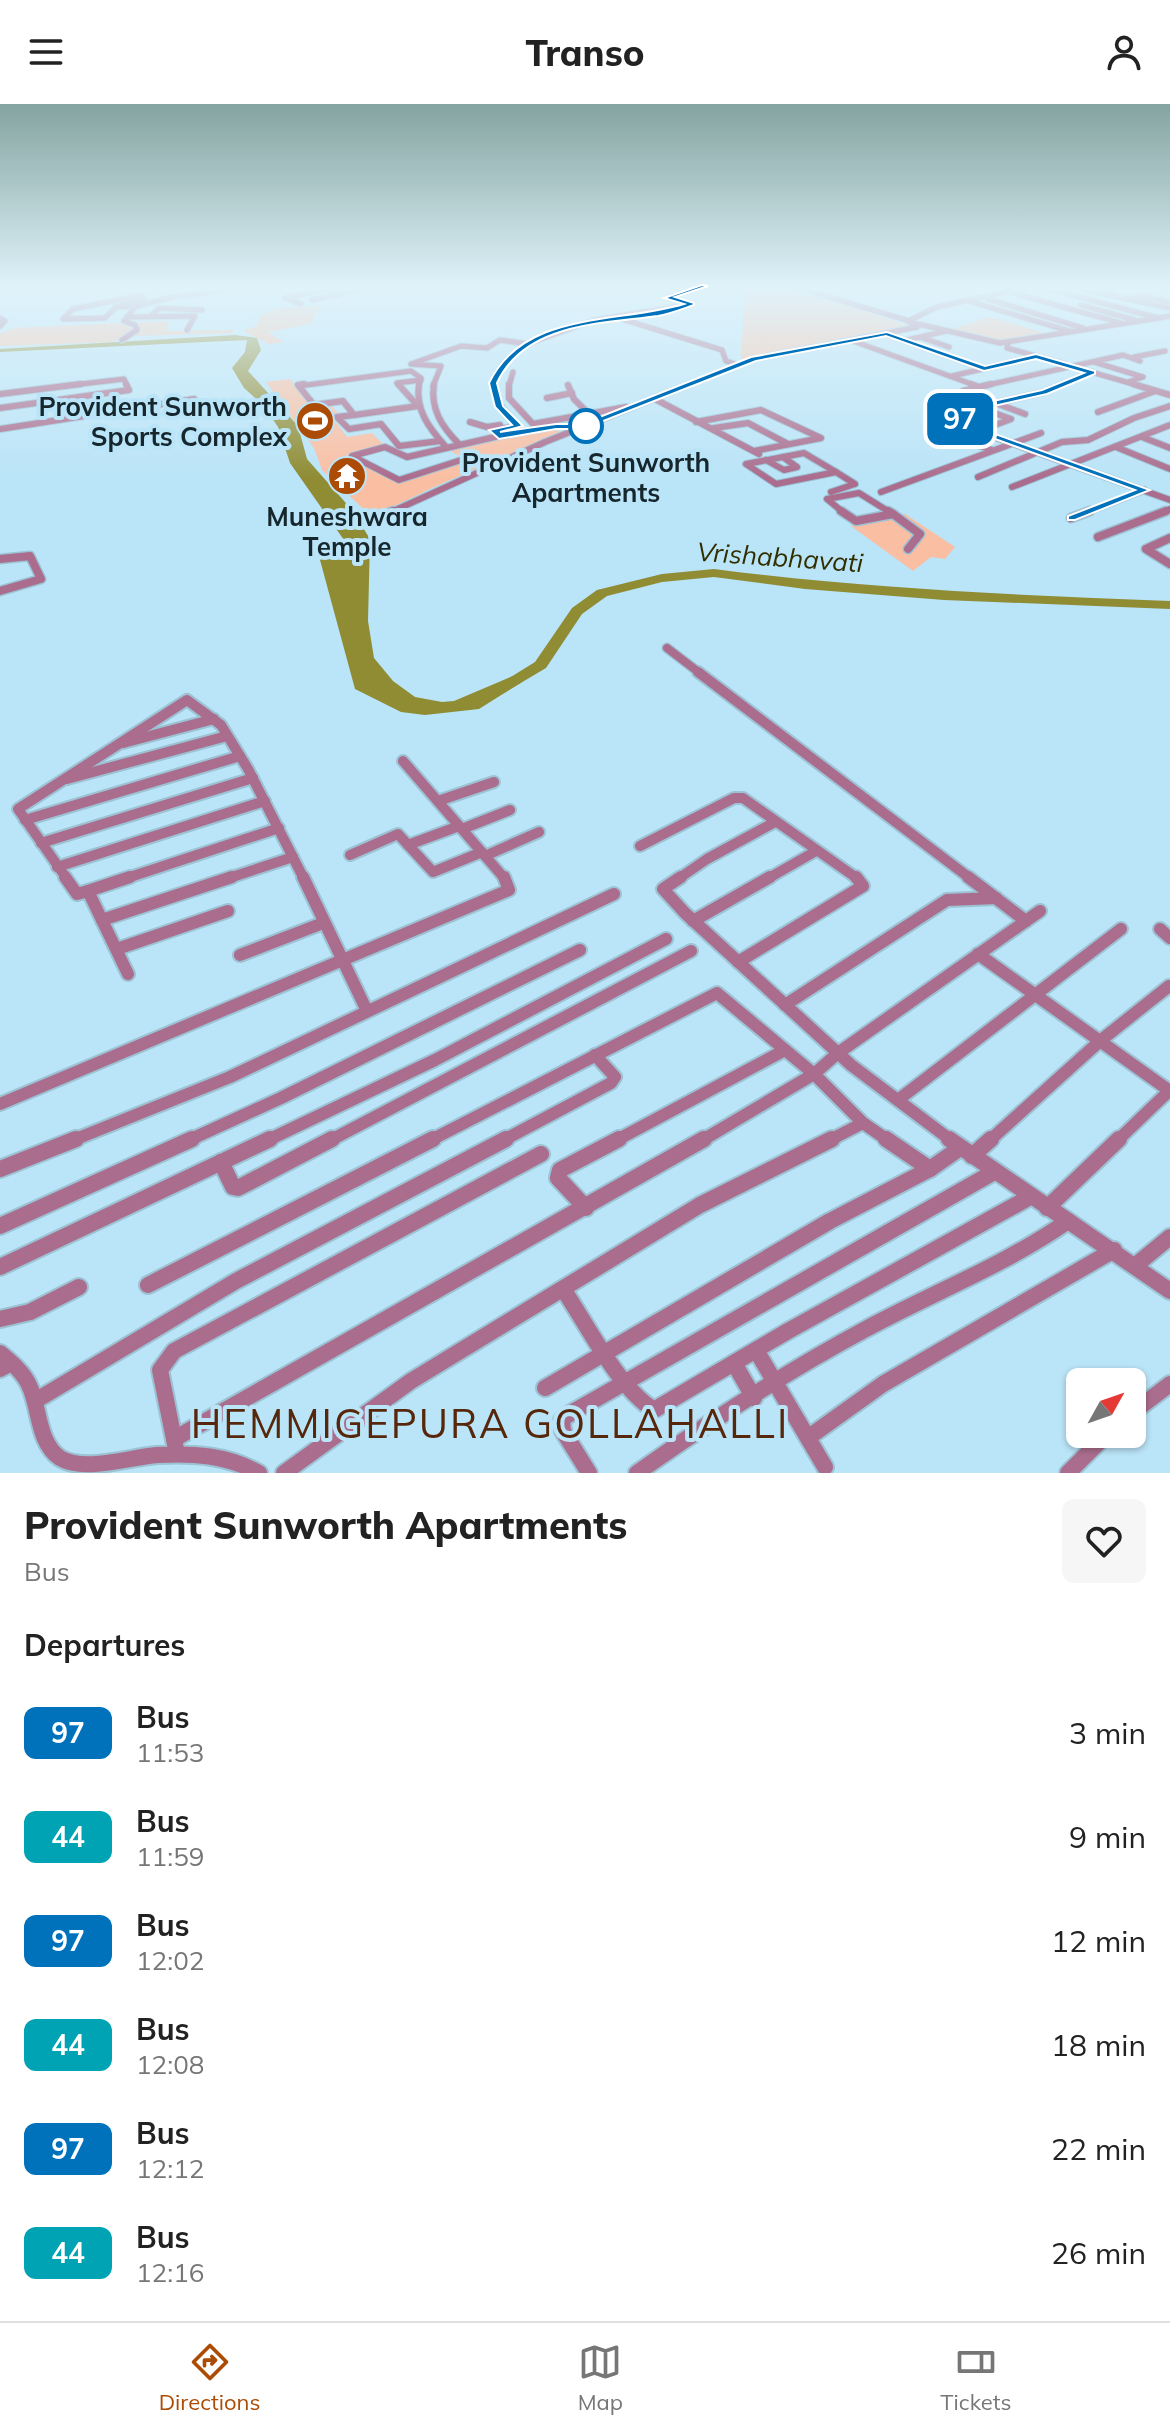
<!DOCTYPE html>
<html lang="en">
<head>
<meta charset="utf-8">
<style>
  :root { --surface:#fff; --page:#f6f6f6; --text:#222; --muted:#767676; --line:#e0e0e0; --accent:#ac4b04 }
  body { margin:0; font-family:Mulish,sans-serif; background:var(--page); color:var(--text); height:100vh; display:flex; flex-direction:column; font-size:30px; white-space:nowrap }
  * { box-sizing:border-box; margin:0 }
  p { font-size:26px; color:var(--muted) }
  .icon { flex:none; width:44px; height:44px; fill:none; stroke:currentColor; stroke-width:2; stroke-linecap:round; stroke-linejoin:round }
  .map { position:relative; height:1369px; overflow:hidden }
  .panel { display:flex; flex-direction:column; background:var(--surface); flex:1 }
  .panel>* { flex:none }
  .badge { padding:0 16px; border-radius:12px; font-size:28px; line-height:52px }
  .needle { width:52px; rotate:50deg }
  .tools { position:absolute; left:1066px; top:1264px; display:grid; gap:16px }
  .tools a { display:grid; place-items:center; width:80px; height:80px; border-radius:12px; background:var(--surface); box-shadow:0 2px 6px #0004; font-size:40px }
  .map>.badge { position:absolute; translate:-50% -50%; box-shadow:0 0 0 4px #fff }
  h2 { padding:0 24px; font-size:30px; line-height:72px }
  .round { display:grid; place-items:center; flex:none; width:84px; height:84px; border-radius:12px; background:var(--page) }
  .summary { display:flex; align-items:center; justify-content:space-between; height:136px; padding:0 24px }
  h1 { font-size:38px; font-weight:800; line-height:60px }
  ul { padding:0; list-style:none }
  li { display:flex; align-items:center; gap:24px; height:104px; padding:0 24px }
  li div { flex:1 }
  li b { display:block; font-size:30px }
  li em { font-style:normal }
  li .badge { min-width:88px; font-weight:700; text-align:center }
  header { display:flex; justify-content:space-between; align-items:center; height:104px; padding:0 24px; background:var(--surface); font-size:36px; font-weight:800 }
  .tabs { display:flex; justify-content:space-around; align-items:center; height:112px; border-top:2px solid var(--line); background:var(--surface); font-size:22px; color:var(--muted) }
  .tabs a { display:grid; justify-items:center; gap:4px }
  .tabs .on { color:var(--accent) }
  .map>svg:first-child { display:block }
  .green { fill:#fabfa3 }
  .water { fill:#8f8c34 }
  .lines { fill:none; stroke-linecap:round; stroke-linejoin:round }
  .river { fill:#8f8c34; fill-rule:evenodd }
  .minor-far5-casing { stroke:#9cc2d3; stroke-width:7 }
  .minor-far4-casing { stroke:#9cc2d3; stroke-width:8 }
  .minor-far3-casing { stroke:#9cc2d3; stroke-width:11 }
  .minor-far2-casing { stroke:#9cc2d3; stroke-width:14 }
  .minor-far1-casing { stroke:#9cc2d3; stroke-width:16 }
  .minor-casing { stroke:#9cc2d3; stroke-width:20 }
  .minor-far5 { stroke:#ab6d8e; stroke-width:5 }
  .minor-far4 { stroke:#ab6d8e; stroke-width:6 }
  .minor-far3 { stroke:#ab6d8e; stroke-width:8 }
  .minor-far2 { stroke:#ab6d8e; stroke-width:10 }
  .minor-far1 { stroke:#ab6d8e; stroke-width:12 }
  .minor { stroke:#ab6d8e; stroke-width:16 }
  .line { fill:#0072bc; stroke:#fff; stroke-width:2 }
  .stop-dot { fill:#fff; stroke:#0072bc; stroke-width:4 }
  .labels { text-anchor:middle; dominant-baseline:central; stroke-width:8; stroke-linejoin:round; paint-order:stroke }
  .far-poi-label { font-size:26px; font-weight:bold; fill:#16262d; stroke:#bae4f7; text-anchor:end }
  .far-stop-label { font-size:26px; font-weight:bold; fill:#16262d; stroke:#bae4f7 }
  .far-water-label { font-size:26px; font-style:italic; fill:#312e00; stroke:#bae4f7 }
  .near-quarter-label { font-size:40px; letter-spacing:2px; fill:#57270c; stroke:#bae4f7 }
</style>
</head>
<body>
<header><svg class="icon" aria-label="menu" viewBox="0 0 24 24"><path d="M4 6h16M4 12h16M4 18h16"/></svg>Transo<svg class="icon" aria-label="person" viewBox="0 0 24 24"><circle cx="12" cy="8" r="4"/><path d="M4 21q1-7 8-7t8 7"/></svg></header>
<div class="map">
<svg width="1170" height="1369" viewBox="0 0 1170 1369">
  <rect width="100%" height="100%" fill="#bae4f7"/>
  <!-- green -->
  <g class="green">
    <polygon points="745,182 786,182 806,187 911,223 741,256"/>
    <polygon points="320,202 310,220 268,228 284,238 269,240 243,227 258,221 259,212 279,204"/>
    <polygon points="990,213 1047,230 1001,238 950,226"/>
    <polygon points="169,217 167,227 233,226 233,229 134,232 141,225 133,219"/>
    <polygon points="122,219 135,225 124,234 111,238 0,242 0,229 15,224"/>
    <polygon points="290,275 312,303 331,301 339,310 332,313 347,333 372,329 385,342 346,351 398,378 467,356 445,344 553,325 561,328 434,383 372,413 322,366 314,344 266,278"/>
    <polygon points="905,410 955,443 945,455 931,453 913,467 851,422"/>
  </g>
  <!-- water -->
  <polygon class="water" points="235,231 257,234 261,246 248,267 298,322 307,355 352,406 370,435 368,517 374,554 393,577 415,593 442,598 454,597 513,572 522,578 479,605 425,611 401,608 355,585 320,456 344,436 290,359 278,323 264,302 244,284 232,264 245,248 247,236 0,248 0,245"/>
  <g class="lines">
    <!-- river -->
    <path class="river" d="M714,465C866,485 1017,491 1170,497V505L944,496L805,485L714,473L662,478L607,492L582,510L546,564L504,589L498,591L490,586L535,558L572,504L597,486L662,470Z"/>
    <!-- minor-far5 casing -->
    <g class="minor-far5-casing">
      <g id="minor-far5">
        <polyline points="1039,182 1158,214 1170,212"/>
        <polyline points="1066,182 1170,204"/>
        <polyline points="0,184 21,182"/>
        <polyline points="1094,187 1113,184"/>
        <polyline points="1013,189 1121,219"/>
        <polygon points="142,191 144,195 116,203 105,214 63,215 73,205"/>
        <polyline points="668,193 705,182"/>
        <polyline points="988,195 1083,224"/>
        <polyline points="1128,195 1143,192 1167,198"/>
        <polyline points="312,196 376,182"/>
        <polyline points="969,197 1069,227"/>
        <polyline points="301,200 285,194 344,182"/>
        <polyline points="1081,201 1135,216"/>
        <polyline points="116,203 136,202"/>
        <polyline points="151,212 159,204 202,206"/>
        <polyline points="127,213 195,212 187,226"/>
        <polyline points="0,214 5,217 0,222"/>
        <polyline points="622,215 722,246 726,257 738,261"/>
        <polyline points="908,217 937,203 1032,182"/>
        <polyline points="914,219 1000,239 1158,214"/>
        <polyline points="889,231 984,265"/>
        <polyline points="923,234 949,243"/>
        <polyline points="122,236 137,226 135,221 124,217 136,202 173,193 251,182"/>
        <polyline points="907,236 946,227"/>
        <polyline points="853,237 977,282"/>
        <polyline points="1008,238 1007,244 1065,260"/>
        <polyline points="527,240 595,216 692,200 668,194"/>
        <polyline points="1134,253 1165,247"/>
        <polyline points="1094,258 1143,273 1128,278"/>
        <polyline points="1088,267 1140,282"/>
        <polyline points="952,272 1034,253"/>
        <polyline points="64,282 124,275 127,282"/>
        <polyline points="299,282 411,267 421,274 419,282"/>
        <polyline points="400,282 397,279 421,276"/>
        <path d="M433,282L441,262L411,260L461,242L487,244L500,236L529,240C512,251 496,261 494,282"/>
        <polyline points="509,282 513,268"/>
        <polyline points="685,282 754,255 917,223 906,216 793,182"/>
        <polyline points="983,282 1123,251 1140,257"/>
        <polyline points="1058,282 1092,268"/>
      </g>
    </g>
    <!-- minor-far4 casing -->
    <g class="minor-far4-casing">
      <g id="minor-far4">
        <polyline points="304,280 298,281 314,301 343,297 354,311 337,313 349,325 381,320 399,342 440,337"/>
        <polyline points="398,280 418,302"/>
        <path d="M419,280C415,306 429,324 446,343"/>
        <path d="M434,280C430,305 442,323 459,340"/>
        <polyline points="494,280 498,299 518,322 494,326 499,332"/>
        <polyline points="509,280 509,294 533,320 626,303"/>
        <polyline points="971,280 979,283"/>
        <polyline points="1063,280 1044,288 978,303 955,319 1170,396"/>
        <polyline points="1133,280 1170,291"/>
        <polyline points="568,281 574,295 587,308"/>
        <polyline points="963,287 991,280"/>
        <polyline points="0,290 81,280"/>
        <polyline points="547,294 572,289"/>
        <polyline points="655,295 759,350"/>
        <polyline points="998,300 1025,310"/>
        <polyline points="978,303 1011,315 979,327"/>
        <polyline points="0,304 129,286 126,280"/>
        <polyline points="1098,308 1155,287"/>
        <polyline points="354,311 418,302"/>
        <polyline points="470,318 487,323 500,321"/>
        <polyline points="696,318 761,306 821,334 754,347"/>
        <polyline points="714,324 748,319 788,340"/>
        <polyline points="0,325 194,295"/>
        <polyline points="942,329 992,346"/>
        <polyline points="1142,333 1170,344"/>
        <polyline points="1116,343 1170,365"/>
        <polygon points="804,349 836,368 776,380 746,360"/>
        <polyline points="461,356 399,376 352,352 385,343 407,353 499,332 556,322 581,322"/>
        <polyline points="766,356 784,366 797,363 783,353"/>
        <polyline points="978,373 1062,338 1088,336 1134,314 1170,302"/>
        <polyline points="1012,383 1170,321"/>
        <polyline points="831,388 855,380 836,368"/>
        <polyline points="881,388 1041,329"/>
        <polyline points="389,409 545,338 690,280"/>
        <polyline points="844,409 827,395 859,389 891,409"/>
        <polyline points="1085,409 1144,386"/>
        <polyline points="1161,409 1170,405"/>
      </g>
    </g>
    <!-- minor-far3 casing -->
    <g class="minor-far3-casing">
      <g id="minor-far3">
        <polyline points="841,407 856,417 893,410 888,407"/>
        <polyline points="893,410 920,430 908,445"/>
        <polyline points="379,413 393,407"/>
        <polyline points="1071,414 1090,407"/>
        <polyline points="1098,433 1166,407"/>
        <polyline points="1170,434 1146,445 1170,460"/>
        <polyline points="0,455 30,452 41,475 0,487"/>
        <polyline points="667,544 701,570"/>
      </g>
    </g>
    <!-- minor-far2 casing -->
    <g class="minor-far2-casing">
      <g id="minor-far2">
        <polyline points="698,568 971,775"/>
        <polyline points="123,639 214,615"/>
        <polyline points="403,657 505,775"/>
        <polyline points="67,675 227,632"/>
        <polyline points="438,697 494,678"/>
        <polyline points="25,716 240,652"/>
        <polyline points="462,725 510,706"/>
        <polyline points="41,739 253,674"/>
        <polyline points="408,741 459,722"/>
        <polyline points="640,742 734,694 743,694 858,775"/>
        <polyline points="350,751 398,730 433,768 482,748"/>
        <polyline points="485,752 539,728"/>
        <polyline points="57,763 265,697"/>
        <polyline points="67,775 18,705 187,596 221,621 248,665 304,775"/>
        <polyline points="124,775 279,724"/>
        <polyline points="226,775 293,753"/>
        <polyline points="678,775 707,755 775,718"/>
        <polyline points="767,775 816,747"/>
      </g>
    </g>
    <!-- minor-far1 casing -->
    <g class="minor-far1-casing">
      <g id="minor-far1">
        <polyline points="65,773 77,790 88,787 128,870"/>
        <polyline points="303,773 367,907"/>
        <polyline points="681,773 663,785 685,809 851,961 952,1037"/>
        <polyline points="968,773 1026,817"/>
        <polyline points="88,787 130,773"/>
        <polyline points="102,816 232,773"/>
        <polyline points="693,817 770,773"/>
        <polyline points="1160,825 1170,834"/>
        <polyline points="117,845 228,807"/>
        <polyline points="978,850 1170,987"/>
        <polyline points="240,851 323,819"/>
        <polyline points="738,858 863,782 856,773"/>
        <polyline points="785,901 947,796 996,794"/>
        <polyline points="898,996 1121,825"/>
        <polyline points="0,1000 509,786 504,773"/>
        <polyline points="71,1037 230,973 614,790"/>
        <polyline points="187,1037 281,994 580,846"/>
        <polyline points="266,1037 435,956 666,835"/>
        <polyline points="329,1037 691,847"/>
        <polyline points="429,1037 717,889 814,970 863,1019 889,1037"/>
        <polyline points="502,1037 611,979 615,973 595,951"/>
        <polyline points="615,1037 785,946"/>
        <polyline points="701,1037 814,970 838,949 1040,807"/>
        <polyline points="828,1037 863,1019"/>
        <polyline points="989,1037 1100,937 1169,882"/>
        <polyline points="1117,1037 1170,986"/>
      </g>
    </g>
    <!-- minor casing -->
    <g class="minor-casing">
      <g id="minor">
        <polyline points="886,1035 930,1065"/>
        <polyline points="949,1035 1170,1187"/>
        <polyline points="972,1052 991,1035"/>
        <polyline points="221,1058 233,1083 238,1084 332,1035"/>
        <polyline points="0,1065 76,1035"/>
        <polyline points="586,1104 558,1074 560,1066 619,1035"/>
        <polyline points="1047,1104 1119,1035"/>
        <polyline points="0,1122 192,1035"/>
        <polyline points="1136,1161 1170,1133"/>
        <polyline points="0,1163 270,1035"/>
        <polyline points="148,1181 433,1035"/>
        <path d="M563,1185C587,1220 618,1284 654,1306L788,1227L1030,1093"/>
        <polyline points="0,1215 30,1208 79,1183"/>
        <polyline points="756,1246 825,1363"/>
        <path d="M0,1249C11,1258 23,1268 29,1281C40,1303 37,1338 60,1354C84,1369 130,1353 157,1351C193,1349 227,1351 259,1369"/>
        <polyline points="734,1259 754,1294"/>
        <polyline points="0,1265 11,1259"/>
        <polyline points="545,1284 830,1117 930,1065 960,1044"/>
        <polyline points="35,1297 236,1177 506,1035"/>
        <polyline points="1132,1309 1170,1280"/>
        <polyline points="809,1333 883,1280 1114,1146"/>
        <polyline points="174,1335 704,1035"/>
        <polyline points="177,1350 160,1266 174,1247 541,1050"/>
        <polyline points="284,1369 411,1277 700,1101 832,1035"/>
        <polyline points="589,1369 563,1327 562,1316 566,1312 994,1068"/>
        <path d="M637,1369C709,1318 786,1268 864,1226C932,1189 1005,1161 1068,1117"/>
        <polyline points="1068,1369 1107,1330"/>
      </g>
    </g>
    <!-- minor-far5 -->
    <use href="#minor-far5" class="minor-far5"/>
    <!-- minor-far4 -->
    <use href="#minor-far4" class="minor-far4"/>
    <!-- minor-far3 -->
    <use href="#minor-far3" class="minor-far3"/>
    <!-- minor-far2 -->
    <use href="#minor-far2" class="minor-far2"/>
    <!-- minor-far1 -->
    <use href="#minor-far1" class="minor-far1"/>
    <!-- minor -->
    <use href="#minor" class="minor"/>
  </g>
  <!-- sky -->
  <linearGradient id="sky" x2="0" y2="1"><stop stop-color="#84a4a0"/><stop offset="0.49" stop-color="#e0f3fb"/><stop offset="1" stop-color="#e0f3fb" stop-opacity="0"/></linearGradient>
  <rect width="1170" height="374" fill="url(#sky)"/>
  <!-- line -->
  <path class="line" d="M702,181L708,182L675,193L694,199V201C682,205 670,210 658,212C601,220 525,219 497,279L503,302L523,322L500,328L556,320H582L751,253L887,228L985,262L1036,250L1095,267V270L1047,290L981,305L962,318L1150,386L1075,416H1068V412L1135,386L951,319L975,301L1042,286L1084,269L1036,255L984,267L886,232L756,257L583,325H556L499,335L489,326L512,321L495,303L489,279C524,206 618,220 684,200L664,194Z"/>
  <!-- icons -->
  <defs>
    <g id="stadium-disc" transform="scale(2)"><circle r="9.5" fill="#ac4b04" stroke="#bae4f7"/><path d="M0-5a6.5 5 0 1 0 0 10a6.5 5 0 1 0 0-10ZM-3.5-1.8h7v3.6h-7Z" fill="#fff"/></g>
    <g id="temple-disc" transform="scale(2)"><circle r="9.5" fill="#ac4b04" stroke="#bae4f7"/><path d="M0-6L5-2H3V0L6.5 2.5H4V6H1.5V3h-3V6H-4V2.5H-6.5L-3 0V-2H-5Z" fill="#fff"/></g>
  </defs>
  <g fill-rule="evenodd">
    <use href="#stadium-disc" x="315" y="317"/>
    <use href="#temple-disc" x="347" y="372"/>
  </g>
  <!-- markers -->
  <circle class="stop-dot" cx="586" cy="322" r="16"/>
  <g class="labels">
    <!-- far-poi labels -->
    <g class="far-poi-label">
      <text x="287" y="302">Provident Sunworth<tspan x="287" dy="30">Sports Complex</tspan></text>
      <text x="347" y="412" text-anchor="middle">Muneshwara<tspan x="347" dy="30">Temple</tspan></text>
    </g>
    <!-- far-stop labels -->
    <g class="far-stop-label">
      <text x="586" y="358">Provident Sunworth<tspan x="586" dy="30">Apartments</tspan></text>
    </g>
    <!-- far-water labels -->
    <g class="far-water-label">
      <text transform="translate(780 453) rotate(4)">Vrishabhavati</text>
    </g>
    <!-- near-quarter labels -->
    <g class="near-quarter-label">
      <text x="490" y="1319">HEMMIGEPURA GOLLAHALLI</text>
    </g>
  </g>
</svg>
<div class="tools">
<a><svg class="needle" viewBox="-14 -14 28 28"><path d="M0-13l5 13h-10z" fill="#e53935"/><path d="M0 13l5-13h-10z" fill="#767676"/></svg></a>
</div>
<b class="badge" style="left:960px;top:315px;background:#0072bc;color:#fff">97</b>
</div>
<section class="panel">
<div class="summary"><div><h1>Provident Sunworth Apartments</h1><p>Bus</p></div><a class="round"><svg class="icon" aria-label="heart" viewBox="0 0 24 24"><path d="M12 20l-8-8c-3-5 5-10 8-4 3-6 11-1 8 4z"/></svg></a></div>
<h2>Departures</h2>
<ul>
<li><span class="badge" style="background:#0072bc;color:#fff">97</span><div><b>Bus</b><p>11:53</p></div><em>3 min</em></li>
<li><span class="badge" style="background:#00a3b4;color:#fff">44</span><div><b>Bus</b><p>11:59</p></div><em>9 min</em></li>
<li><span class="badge" style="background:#0072bc;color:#fff">97</span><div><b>Bus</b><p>12:02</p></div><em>12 min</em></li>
<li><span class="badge" style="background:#00a3b4;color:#fff">44</span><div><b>Bus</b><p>12:08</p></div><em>18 min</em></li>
<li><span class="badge" style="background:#0072bc;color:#fff">97</span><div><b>Bus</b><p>12:12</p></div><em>22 min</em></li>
<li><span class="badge" style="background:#00a3b4;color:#fff">44</span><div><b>Bus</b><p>12:16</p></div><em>26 min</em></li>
</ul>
</section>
<nav class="tabs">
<a class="on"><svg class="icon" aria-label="directions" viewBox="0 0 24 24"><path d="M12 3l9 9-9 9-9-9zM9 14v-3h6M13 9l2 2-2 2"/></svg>Directions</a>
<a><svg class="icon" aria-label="map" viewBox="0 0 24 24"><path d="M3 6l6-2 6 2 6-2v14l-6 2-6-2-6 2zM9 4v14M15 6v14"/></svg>Map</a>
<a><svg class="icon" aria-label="tickets" viewBox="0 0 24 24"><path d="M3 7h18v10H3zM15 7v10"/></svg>Tickets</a>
</nav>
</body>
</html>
